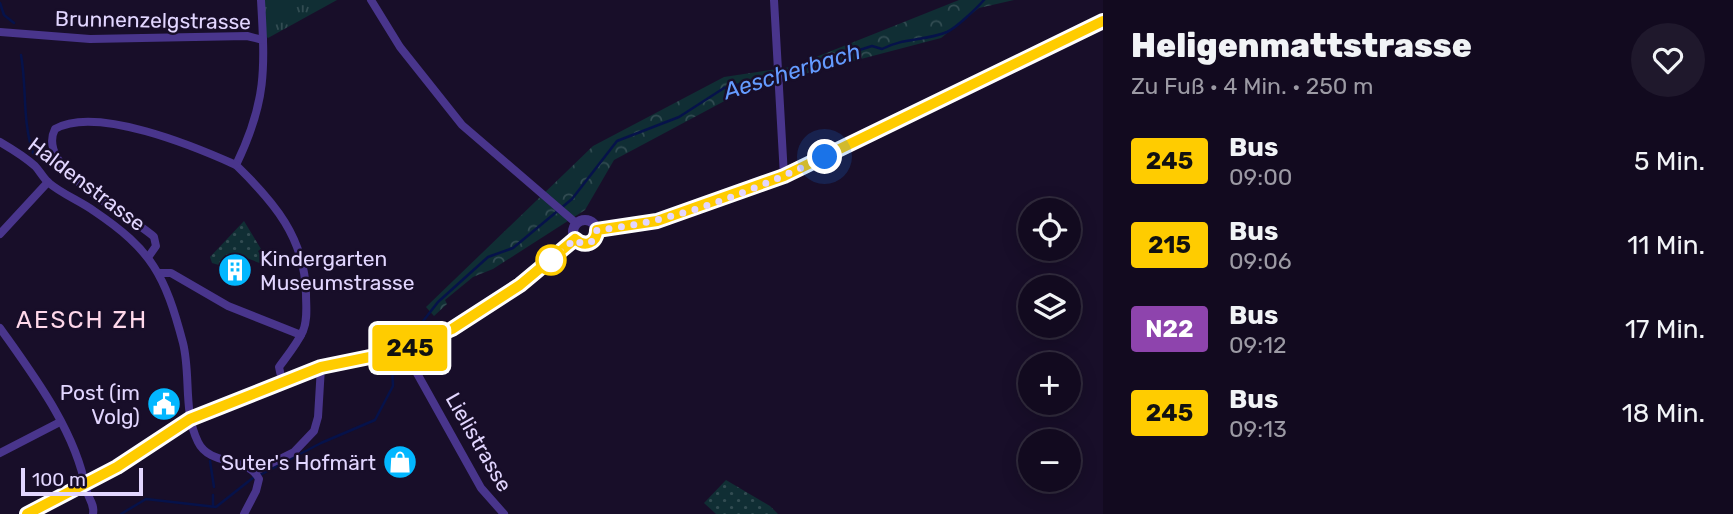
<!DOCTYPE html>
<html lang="de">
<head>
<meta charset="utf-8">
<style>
  :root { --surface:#120a1f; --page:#1f182c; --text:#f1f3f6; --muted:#9c9aa4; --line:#312b3d }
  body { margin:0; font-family:Rubik,sans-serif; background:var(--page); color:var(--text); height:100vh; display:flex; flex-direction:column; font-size:26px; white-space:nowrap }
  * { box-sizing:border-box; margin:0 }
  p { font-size:23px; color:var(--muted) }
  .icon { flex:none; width:38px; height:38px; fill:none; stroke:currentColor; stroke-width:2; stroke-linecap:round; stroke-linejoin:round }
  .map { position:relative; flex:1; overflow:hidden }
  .side { display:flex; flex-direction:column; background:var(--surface); width:630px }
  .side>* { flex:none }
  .badge { padding:0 14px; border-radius:5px; font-size:24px; line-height:46px }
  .buttons { position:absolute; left:1018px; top:198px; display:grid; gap:14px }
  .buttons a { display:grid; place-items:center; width:63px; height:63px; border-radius:50%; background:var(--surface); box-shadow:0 4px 18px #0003,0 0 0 2px var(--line); font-size:35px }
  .scale { position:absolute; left:21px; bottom:18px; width:122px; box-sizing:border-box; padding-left:7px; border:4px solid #e2d6ff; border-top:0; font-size:19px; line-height:24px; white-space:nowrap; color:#e2d6ff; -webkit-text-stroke:5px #180e29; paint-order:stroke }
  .you { position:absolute; width:35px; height:35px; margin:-18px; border:5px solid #fff; border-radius:50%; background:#1a73e8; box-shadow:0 0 0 10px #1a73e833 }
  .map>.badge { position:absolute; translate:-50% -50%; box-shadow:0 0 0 4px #fff }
  .round { display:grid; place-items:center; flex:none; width:74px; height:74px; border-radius:37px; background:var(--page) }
  .head { display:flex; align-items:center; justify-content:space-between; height:119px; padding:0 28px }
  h1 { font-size:33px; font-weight:800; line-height:52px }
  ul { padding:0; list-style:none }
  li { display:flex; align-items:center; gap:21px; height:84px; padding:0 28px }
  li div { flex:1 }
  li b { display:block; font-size:26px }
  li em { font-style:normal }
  li .badge { min-width:77px; font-weight:700; text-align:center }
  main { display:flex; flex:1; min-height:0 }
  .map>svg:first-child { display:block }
  .grass { fill:url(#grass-tufts) }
  .forest { fill:url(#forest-crowns) }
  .park { fill:url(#park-dots) }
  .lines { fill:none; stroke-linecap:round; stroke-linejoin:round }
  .stream { stroke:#06124a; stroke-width:2.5 }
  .minor { stroke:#49358c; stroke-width:8 }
  .tertiary { stroke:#49358c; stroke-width:10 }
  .line-casing { stroke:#fff; stroke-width:16 }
  .line { stroke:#fc0; stroke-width:10 }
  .walk { stroke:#e2d6ff; stroke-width:7; stroke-dasharray:0 12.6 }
  .stop-dot { fill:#fff; stroke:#fc0; stroke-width:3.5 }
  .labels { text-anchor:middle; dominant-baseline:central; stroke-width:5; stroke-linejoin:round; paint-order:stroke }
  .street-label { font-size:21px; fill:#e2d6ff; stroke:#180e29 }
  .poi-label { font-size:21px; fill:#e2d6ff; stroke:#180e29; text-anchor:end }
  .water-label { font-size:23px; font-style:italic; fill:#649bff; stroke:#180e29 }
  .quarter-label { font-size:24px; letter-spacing:2px; fill:#ffd8ea; stroke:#180e29 }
</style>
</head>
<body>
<main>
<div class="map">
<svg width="1103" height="514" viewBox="0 0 1103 514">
  <defs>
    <pattern id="grass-tufts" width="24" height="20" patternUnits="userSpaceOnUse" patternTransform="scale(1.75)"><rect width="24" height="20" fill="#102e34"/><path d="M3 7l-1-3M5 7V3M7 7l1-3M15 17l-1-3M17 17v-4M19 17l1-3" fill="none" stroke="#324c52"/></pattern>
    <pattern id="forest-crowns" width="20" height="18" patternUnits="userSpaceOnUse" patternTransform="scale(1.75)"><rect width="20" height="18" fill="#102e34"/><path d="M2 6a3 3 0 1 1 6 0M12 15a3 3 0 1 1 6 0" fill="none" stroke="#324c52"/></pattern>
    <pattern id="park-dots" width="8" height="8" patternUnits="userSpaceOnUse" patternTransform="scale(1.75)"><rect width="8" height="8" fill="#102e34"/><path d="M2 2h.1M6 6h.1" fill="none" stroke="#324c52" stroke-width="1.8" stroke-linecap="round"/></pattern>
  </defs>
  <rect width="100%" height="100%" fill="#180e29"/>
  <!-- grass -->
  <polygon class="grass" points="258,0 337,0 268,38 260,32"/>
  <!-- forest -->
  <polygon class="forest" points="959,0 1014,0 979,8 941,38 747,89 614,160 585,210 493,269 473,277 445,300 447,304 434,316 426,307 593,146 724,77 791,67"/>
  <!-- park -->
  <g class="park">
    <polygon points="244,221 261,249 258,251 265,265 233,253 229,268 212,263 210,257"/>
    <polygon points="726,480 770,506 778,514 716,514 704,503"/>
  </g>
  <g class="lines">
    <!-- stream -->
    <g class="stream">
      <polyline points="0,3 4,15 14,23"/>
      <path d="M21,55C27,88 22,120 33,153"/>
      <path d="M781,75L872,46L882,49C902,38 925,41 947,32C956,28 977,8 984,0"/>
      <polyline points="420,325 438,302 488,257 513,248 572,199 617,141 679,117 724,88 775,76"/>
      <polyline points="210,461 214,487"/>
      <polyline points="260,475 321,443 375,420 393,386 392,366"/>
      <polyline points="213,506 213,495"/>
      <polyline points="121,514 146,499 216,507 254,477"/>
    </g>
    <!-- minor -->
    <g class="minor">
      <path d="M261,0C265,69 267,101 236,165C274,202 305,238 306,294C306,306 308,319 303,331C297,344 287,356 279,367L282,381"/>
      <polyline points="371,0 400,47 462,125 576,223"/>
      <polyline points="774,0 784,176"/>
      <polyline points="0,32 90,39 247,36 263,40"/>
      <path d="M0,142C12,149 25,157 35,166C40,171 43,178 49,183C62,194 80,201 94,211C152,250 165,275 183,343C191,375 183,412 198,442C210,467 248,456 259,479L256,491L244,514"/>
      <polyline points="0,234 48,182"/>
      <path d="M149,256L156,246L154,237C131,215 34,170 55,129C96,105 196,147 236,165"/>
      <polyline points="159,273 171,273 228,306 301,335"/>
      <path d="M0,328C34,376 75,430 86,489C88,498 95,504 93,514"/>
      <polyline points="404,350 481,488 504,514"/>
      <polyline points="0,453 60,422"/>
      <polyline points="256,471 294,452 314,431 318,417 321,367"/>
    </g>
    <!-- tertiary -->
    <g class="tertiary">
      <circle cx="585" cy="232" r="12"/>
      <polyline points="597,230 657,221 784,176 1103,21"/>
      <polyline points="27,514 86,485 190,419 321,367 404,350 452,329 520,285 575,239"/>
    </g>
  </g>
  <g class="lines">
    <!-- line casing -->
    <g class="line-casing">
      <path id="line" d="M27,514L117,467L190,419L321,367L404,350L452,329L520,285L575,239C585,248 597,243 597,230L657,221L784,176L1103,21"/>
    </g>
    <!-- line -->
    <use href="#line" class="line"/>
    <!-- walk -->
    <path class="walk" d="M551,260L575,239L582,244L593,241L597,230C677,222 752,191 825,157"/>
  </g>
  <!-- icons -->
  <defs>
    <g id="building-disc" transform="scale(1.75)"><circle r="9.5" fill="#02b7ff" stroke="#180e29"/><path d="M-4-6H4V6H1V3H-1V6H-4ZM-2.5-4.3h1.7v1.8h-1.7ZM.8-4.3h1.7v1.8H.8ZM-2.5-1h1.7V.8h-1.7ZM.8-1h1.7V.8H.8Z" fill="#fff"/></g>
    <g id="civic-disc" transform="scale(1.75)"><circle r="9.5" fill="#02b7ff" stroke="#180e29"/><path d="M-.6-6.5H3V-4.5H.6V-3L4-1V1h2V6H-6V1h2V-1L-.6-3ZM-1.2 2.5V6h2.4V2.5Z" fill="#fff"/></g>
    <g id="shop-disc" transform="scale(1.75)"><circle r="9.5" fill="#02b7ff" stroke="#180e29"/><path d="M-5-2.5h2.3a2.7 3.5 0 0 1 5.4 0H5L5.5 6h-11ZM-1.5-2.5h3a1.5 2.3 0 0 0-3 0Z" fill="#fff"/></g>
  </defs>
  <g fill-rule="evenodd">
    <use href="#building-disc" x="235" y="270"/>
    <use href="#civic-disc" x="164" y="404"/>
    <use href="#shop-disc" x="400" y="462"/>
  </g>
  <!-- markers -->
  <circle class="stop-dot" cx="551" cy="260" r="14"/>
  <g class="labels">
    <!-- street labels -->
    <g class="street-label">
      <text transform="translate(153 20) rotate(1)">Brunnenzelgstrasse</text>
      <text transform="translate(87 184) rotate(37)">Haldenstrasse</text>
      <text transform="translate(479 442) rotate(60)">Lielistrasse</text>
    </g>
    <!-- poi labels -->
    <g class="poi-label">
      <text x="260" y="258" text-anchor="start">Kindergarten<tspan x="260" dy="24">Museumstrasse</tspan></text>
      <text x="140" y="392">Post (im<tspan x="140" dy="24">Volg)</tspan></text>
      <text x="376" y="462">Suter's Hofmärt</text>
    </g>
    <!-- water labels -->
    <g class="water-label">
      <text transform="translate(792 71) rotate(-17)">Aescherbach</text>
    </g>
    <!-- quarter labels -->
    <g class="quarter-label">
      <text x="82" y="320">AESCH ZH</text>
    </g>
  </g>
</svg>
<div class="buttons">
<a><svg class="icon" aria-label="locate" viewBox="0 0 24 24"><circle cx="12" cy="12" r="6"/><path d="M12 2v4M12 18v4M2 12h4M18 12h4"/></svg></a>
<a><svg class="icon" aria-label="layers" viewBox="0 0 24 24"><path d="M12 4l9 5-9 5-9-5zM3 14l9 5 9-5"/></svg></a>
<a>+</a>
<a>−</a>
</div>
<div class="scale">100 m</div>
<div class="you" style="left:825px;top:157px"></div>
<b class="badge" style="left:410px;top:348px;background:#fc0;color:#111">245</b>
</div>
<section class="side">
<div class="head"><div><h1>Heligenmattstrasse</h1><p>Zu Fuß · 4 Min. · 250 m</p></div><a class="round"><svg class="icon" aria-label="heart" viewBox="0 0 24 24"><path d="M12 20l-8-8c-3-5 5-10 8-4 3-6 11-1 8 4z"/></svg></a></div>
<ul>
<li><span class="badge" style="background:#fc0;color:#111">245</span><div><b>Bus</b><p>09:00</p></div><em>5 Min.</em></li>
<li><span class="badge" style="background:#fc0;color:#111">215</span><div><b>Bus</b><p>09:06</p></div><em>11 Min.</em></li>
<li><span class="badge" style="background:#8e44ad;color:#fff">N22</span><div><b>Bus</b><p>09:12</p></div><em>17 Min.</em></li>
<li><span class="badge" style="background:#fc0;color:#111">245</span><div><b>Bus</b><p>09:13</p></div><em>18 Min.</em></li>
</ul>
</section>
</main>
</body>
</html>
